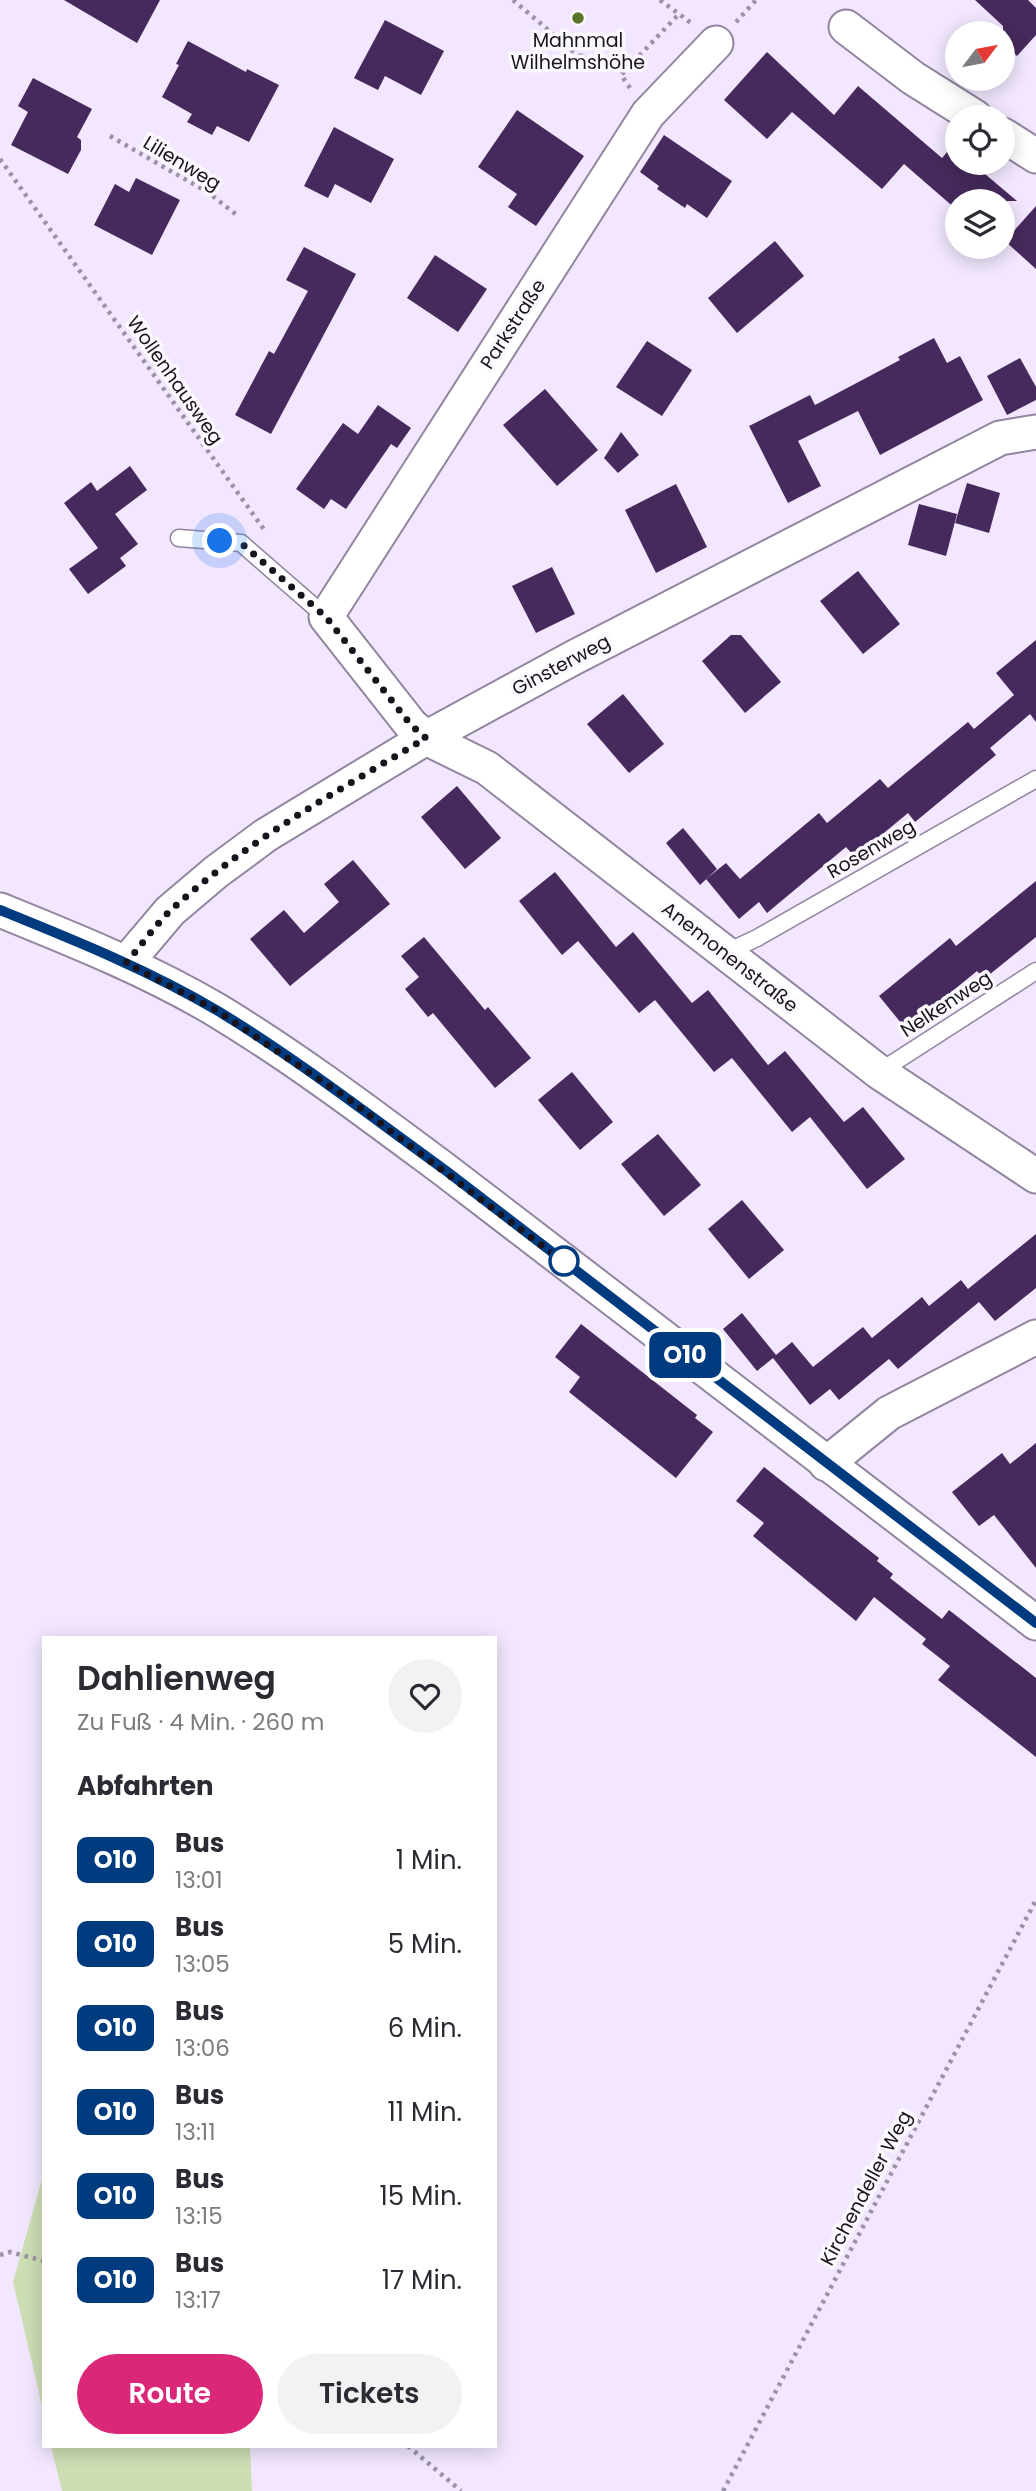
<!DOCTYPE html>
<html lang="de">
<head>
<meta charset="utf-8">
<style>
  :root { --surface:#fff; --page:#f2f2f3; --text:#2b2b33; --muted:#7c7c81; --accent:#db2777 }
  body { margin:0; font-family:Poppins,sans-serif; background:var(--page); color:var(--text); height:100vh; display:flex; flex-direction:column; font-size:26px; white-space:nowrap }
  * { box-sizing:border-box; margin:0 }
  p { font-size:23px; color:var(--muted) }
  .icon { flex:none; width:38px; height:38px; fill:none; stroke:currentColor; stroke-width:2; stroke-linecap:round; stroke-linejoin:round }
  .map { position:relative; flex:1; overflow:hidden }
  .sheet { position:absolute; left:42px; top:1636px; width:455px; height:812px; display:flex; flex-direction:column; background:var(--surface); border-radius:0px; box-shadow:0 4px 18px #0003 }
  .sheet>* { flex:none }
  .badge { padding:0 14px; border-radius:10px; font-size:24px; line-height:46px }
  .needle { width:46px; rotate:58deg }
  .fabs { position:absolute; left:945px; top:21px; display:grid; gap:14px }
  .fabs a { display:grid; place-items:center; width:70px; height:70px; border-radius:50%; background:var(--surface); box-shadow:0 4px 18px #0003; font-size:35px }
  .you { position:absolute; width:35px; height:35px; margin:-18px; border:5px solid #fff; border-radius:50%; background:#1a73e8; box-shadow:0 0 0 10px #1a73e833 }
  .map>.badge { position:absolute; translate:-50% -50%; box-shadow:0 0 0 4px #fff }
  h2 { padding:0 35px; font-size:26px; line-height:63px }
  .round { display:grid; place-items:center; flex:none; width:74px; height:74px; border-radius:37px; background:var(--page) }
  .overview { display:flex; align-items:center; justify-content:space-between; height:119px; padding:0 35px }
  h1 { font-size:33px; font-weight:600; line-height:52px }
  .action { display:flex; gap:14px; margin-top:auto; padding:14px 35px }
  .action a { flex:1; height:80px; border-radius:42px; background:var(--accent); color:#fff; font-size:28px; font-weight:600; line-height:80px; text-align:center }
  .action a+a { background:var(--page); color:var(--text) }
  ul { padding:0; list-style:none }
  li { display:flex; align-items:center; gap:21px; height:84px; padding:0 35px }
  li div { flex:1 }
  li b { display:block; font-size:26px }
  li em { font-style:normal }
  li .badge { min-width:77px; font-weight:700; text-align:center }
  .map>svg:first-child { display:block }
  .green { fill:#cddeb5 }
  .building { fill:#462a5d }
  .lines { fill:none; stroke-linecap:round; stroke-linejoin:round }
  .service-casing { stroke:#92859f; stroke-width:19 }
  .minor-casing { stroke:#92859f; stroke-width:37 }
  .path { stroke:#9b92a4; stroke-width:4.5; stroke-dasharray:3.5 5; stroke-linecap:butt }
  .service { stroke:#fff; stroke-width:16 }
  .minor { stroke:#fff; stroke-width:33 }
  .line-casing { stroke:#fff; stroke-width:16 }
  .line { stroke:#003b80; stroke-width:10 }
  .walk { stroke:#18131d; stroke-width:7; stroke-dasharray:0 12.6 }
  .poi-dot { fill:#5a7528; stroke:#fbf8fe; stroke-width:2.5 }
  .stop-dot { fill:#fff; stroke:#003b80; stroke-width:3.5 }
  .labels { text-anchor:middle; dominant-baseline:central; stroke-width:7; stroke-linejoin:round; paint-order:stroke }
  .poi-label { font-size:19px; fill:#18131d; stroke:#fbf8fe }
  .street-label { font-size:19px; fill:#18131d; stroke:#fbf8fe }
</style>
</head>
<body>
<div class="map">
<svg width="1036" height="2491" viewBox="0 0 1036 2491">
  <rect width="100%" height="100%" fill="#f2e7fe"/>
  <!-- green -->
  <g class="green">
    <polygon points="44,2172 44,2414 13,2282"/>
    <polygon points="51,2447 250,2447 252,2491 62,2491"/>
  </g>
  <!-- building -->
  <g class="building">
    <polygon points="64,0 160,0 137,43"/>
    <polygon points="975,0 1028,0 1036,8 1036,35 1017,56 1003,43 1003,26"/>
    <polygon points="385,20 444,51 421,95 385,76 378,90 354,78"/>
    <polygon points="188,41 246,72 247,69 279,85 249,142 217,126 212,135 187,122 192,114 162,97 179,65 176,64"/>
    <polygon points="767,52 834,115 858,86 942,158 952,146 957,150 957,163 972,163 1017,201 960,201 957,199 957,210 904,164 882,189 792,112 767,139 724,100"/>
    <polygon points="33,78 92,109 77,137 81,140 81,150 68,174 11,145 28,112 18,106"/>
    <polygon points="517,110 584,156 536,226 508,207 517,194 478,167"/>
    <polygon points="334,127 394,159 371,203 335,184 328,198 304,186"/>
    <polygon points="664,135 732,181 707,218 687,204 685,208 657,189 659,186 640,172"/>
    <polygon points="136,178 180,200 152,255 94,225 115,184 129,192"/>
    <polygon points="1036,206 1036,269 1005,241"/>
    <polygon points="775,241 804,276 737,333 708,298"/>
    <polygon points="304,247 356,274 271,434 235,415 269,351 274,354 308,291 286,280"/>
    <polygon points="435,255 487,289 458,332 407,298"/>
    <polygon points="934,338 947,363 960,356 983,400 880,455 858,411 798,441 821,486 788,503 749,426 810,395 815,405 900,360 898,357"/>
    <polygon points="647,341 692,370 662,416 616,387"/>
    <polygon points="1020,358 1036,387 1036,400 1007,415 987,376"/>
    <polygon points="545,389 598,450 557,486 503,425"/>
    <polygon points="378,405 411,428 397,448 391,444 346,509 331,499 324,509 296,489 343,423 358,434"/>
    <polygon points="621,432 639,455 618,473 604,458"/>
    <polygon points="130,466 147,490 115,514 138,544 120,558 126,566 88,594 69,569 98,548 64,503 91,482 97,491"/>
    <polygon points="967,483 1000,493 989,533 955,523"/>
    <polygon points="676,484 707,547 656,573 625,510"/>
    <polygon points="919,504 957,514 946,556 908,545"/>
    <polygon points="552,567 575,614 536,633 512,586"/>
    <polygon points="858,571 900,624 863,654 820,601"/>
    <polygon points="731,635 741,635 781,682 745,713 702,661"/>
    <polygon points="1036,640 1036,722 1030,714 990,748 996,755 915,822 908,813 855,857 846,847 767,913 759,902 739,919 706,879 726,863 740,879 819,813 827,823 880,779 888,788 968,722 974,729 1014,695 996,673"/>
    <polygon points="623,694 664,744 629,773 587,724"/>
    <polygon points="457,786 501,838 465,869 421,817"/>
    <polygon points="683,828 717,869 700,885 666,843"/>
    <polygon points="353,860 390,904 290,986 250,939 284,910 304,933 339,902 324,884"/>
    <polygon points="555,872 616,947 633,932 692,1003 708,990 768,1065 785,1051 844,1122 863,1107 905,1159 867,1189 810,1117 792,1132 732,1058 714,1072 655,1000 639,1013 578,941 562,955 519,901"/>
    <polygon points="1036,881 1036,937 984,979 977,971 906,1029 879,996 950,938 956,946"/>
    <polygon points="424,937 485,1010 488,1007 531,1058 495,1088 433,1013 428,1017 405,989 419,977 401,956"/>
    <polygon points="572,1072 613,1122 580,1150 538,1100"/>
    <polygon points="658,1134 701,1185 664,1216 621,1164"/>
    <polygon points="742,1200 784,1250 749,1279 708,1229"/>
    <polygon points="1036,1234 1036,1288 995,1321 979,1302 898,1369 889,1359 839,1400 830,1389 810,1405 773,1358 757,1371 723,1329 742,1313 776,1355 792,1342 813,1367 863,1327 872,1338 922,1297 929,1306 961,1280 968,1289"/>
    <polygon points="581,1324 697,1415 695,1418 713,1432 676,1478 569,1392 580,1377 555,1357"/>
    <polygon points="1036,1443 1036,1568 994,1515 979,1526 952,1492 1002,1453 1010,1464"/>
    <polygon points="764,1467 879,1558 877,1561 893,1574 890,1578 942,1619 949,1610 1036,1678 1036,1757 938,1680 950,1666 922,1644 926,1639 874,1597 856,1621 753,1536 764,1523 736,1501"/>
  </g>
  <g class="lines">
    <!-- service casing -->
    <g class="service-casing">
      <g id="service">
        <polyline points="179,538 241,543 326,617"/>
        <polyline points="725,953 757,938 1036,779"/>
        <polyline points="879,1072 1036,971"/>
      </g>
    </g>
    <!-- minor casing -->
    <g class="minor-casing">
      <g id="minor">
        <polyline points="846,27 913,78 975,117"/>
        <polyline points="716,43 648,114 326,617 411,725 426,738 487,768 879,1072 1036,1176"/>
        <polyline points="1003,135 1036,156"/>
        <path d="M0,910C74,940 149,970 218,1011C297,1059 371,1115 445,1170L1036,1623"/>
        <polyline points="126,963 170,911 216,872 266,835 426,738 573,658 1000,438 1036,432"/>
        <polyline points="826,1464 889,1413 1036,1337"/>
      </g>
    </g>
    <!-- path -->
    <g class="path">
      <polyline points="513,0 581,58 634,59"/>
      <polyline points="660,0 679,14"/>
      <polyline points="736,22 756,0"/>
      <polyline points="581,57 581,43"/>
      <polyline points="630,88 621,75 679,14 691,23"/>
      <polyline points="110,136 209,193 238,216"/>
      <polyline points="0,159 265,531"/>
      <polyline points="0,2255 10,2252 44,2261"/>
      <polyline points="408,2446 461,2491"/>
      <polyline points="723,2491 1036,1900"/>
    </g>
    <!-- service -->
    <use href="#service" class="service"/>
    <!-- minor -->
    <use href="#minor" class="minor"/>
  </g>
  <g class="lines">
    <!-- line casing -->
    <g class="line-casing">
      <path id="line" d="M0,910C74,940 149,970 218,1011C297,1059 370,1116 445,1170L1036,1623"/>
    </g>
    <!-- line -->
    <use href="#line" class="line"/>
    <!-- walk -->
    <path class="walk" d="M220,541L241,543L326,617L411,725L426,738C338,791 247,840 171,910C155,925 141,946 126,963L216,1010L347,1098L565,1263L564,1261"/>
  </g>
  <!-- markers -->
  <circle class="poi-dot" cx="578" cy="18" r="7"/>
  <circle class="stop-dot" cx="564" cy="1261" r="14"/>
  <g class="labels">
    <!-- poi labels -->
    <g class="poi-label">
      <text x="578" y="40">Mahnmal<tspan x="578" dy="22">Wilhelmshöhe</tspan></text>
    </g>
    <!-- street labels -->
    <g class="street-label">
      <text transform="translate(182 163) rotate(31)">Lilienweg</text>
      <text transform="translate(513 324) rotate(-57)">Parkstraße</text>
      <text transform="translate(175 380) rotate(55)">Wollenhausweg</text>
      <text transform="translate(561 665) rotate(-28)">Ginsterweg</text>
      <text transform="translate(871 849) rotate(-30)">Rosenweg</text>
      <text transform="translate(730 957) rotate(38)">Anemonenstraße</text>
      <text transform="translate(946 1004) rotate(-33)">Nelkenweg</text>
      <text transform="translate(866 2188) rotate(-62)">Kirchendeller Weg</text>
    </g>
  </g>
</svg>
<div class="fabs">
<a><svg class="needle" viewBox="-14 -14 28 28"><path d="M0-13l5 13h-10z" fill="#e53935"/><path d="M0 13l5-13h-10z" fill="#7c7c81"/></svg></a>
<a><svg class="icon" aria-label="locate" viewBox="0 0 24 24"><circle cx="12" cy="12" r="6"/><path d="M12 2v4M12 18v4M2 12h4M18 12h4"/></svg></a>
<a><svg class="icon" aria-label="layers" viewBox="0 0 24 24"><path d="M12 4l9 5-9 5-9-5zM3 14l9 5 9-5"/></svg></a>
</div>
<div class="you" style="left:220px;top:541px"></div>
<b class="badge" style="left:685px;top:1355px;background:#003b80;color:#fff">O10</b>
<section class="sheet">
<div class="overview"><div><h1>Dahlienweg</h1><p>Zu Fuß · 4 Min. · 260 m</p></div><a class="round"><svg class="icon" aria-label="heart" viewBox="0 0 24 24"><path d="M12 20l-8-8c-3-5 5-10 8-4 3-6 11-1 8 4z"/></svg></a></div>
<h2>Abfahrten</h2>
<ul>
<li><span class="badge" style="background:#003b80;color:#fff">O10</span><div><b>Bus</b><p>13:01</p></div><em>1 Min.</em></li>
<li><span class="badge" style="background:#003b80;color:#fff">O10</span><div><b>Bus</b><p>13:05</p></div><em>5 Min.</em></li>
<li><span class="badge" style="background:#003b80;color:#fff">O10</span><div><b>Bus</b><p>13:06</p></div><em>6 Min.</em></li>
<li><span class="badge" style="background:#003b80;color:#fff">O10</span><div><b>Bus</b><p>13:11</p></div><em>11 Min.</em></li>
<li><span class="badge" style="background:#003b80;color:#fff">O10</span><div><b>Bus</b><p>13:15</p></div><em>15 Min.</em></li>
<li><span class="badge" style="background:#003b80;color:#fff">O10</span><div><b>Bus</b><p>13:17</p></div><em>17 Min.</em></li>
</ul>
<div class="action"><a>Route</a><a>Tickets</a></div>
</section>
</div>
</body>
</html>
